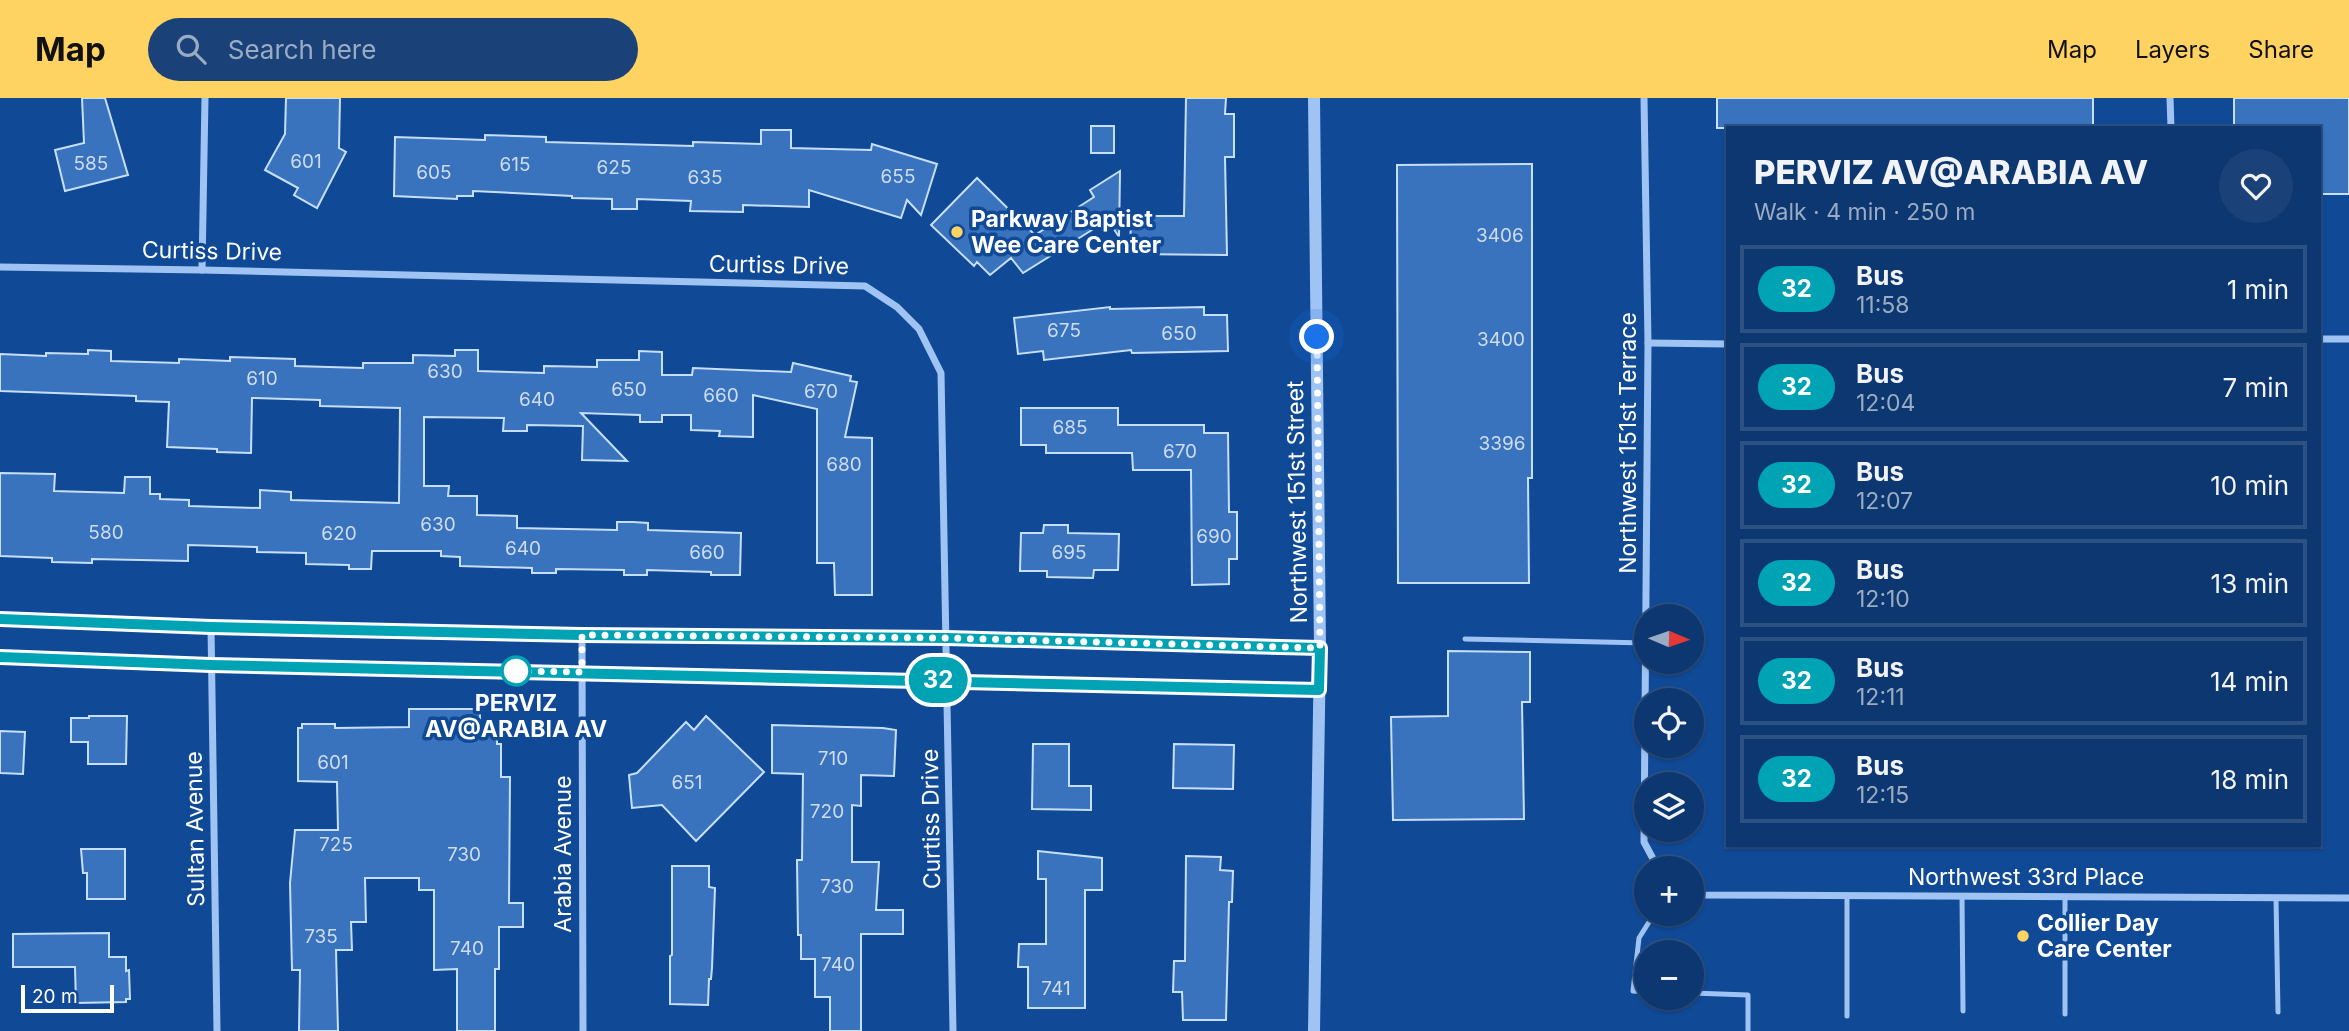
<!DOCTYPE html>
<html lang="en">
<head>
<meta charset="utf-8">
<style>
  :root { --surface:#0c3770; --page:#1a4278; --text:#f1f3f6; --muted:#9aacc3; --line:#2c5183; --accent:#ffd361 }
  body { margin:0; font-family:Inter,sans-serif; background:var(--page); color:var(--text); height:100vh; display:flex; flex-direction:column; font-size:26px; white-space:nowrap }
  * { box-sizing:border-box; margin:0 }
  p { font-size:23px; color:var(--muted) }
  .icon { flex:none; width:38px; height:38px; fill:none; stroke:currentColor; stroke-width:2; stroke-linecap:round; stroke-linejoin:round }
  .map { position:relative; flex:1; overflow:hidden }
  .side { position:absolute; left:1726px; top:28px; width:595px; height:721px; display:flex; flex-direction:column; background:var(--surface); border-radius:0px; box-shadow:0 2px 5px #0004,0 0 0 2px var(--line) }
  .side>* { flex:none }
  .badge { padding:0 14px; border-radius:23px; font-size:24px; line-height:46px }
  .needle { width:46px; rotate:92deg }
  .buttons { position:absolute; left:1634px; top:506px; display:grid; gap:14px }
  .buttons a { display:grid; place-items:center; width:70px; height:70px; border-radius:50%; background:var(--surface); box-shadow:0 2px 5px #0004,0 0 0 2px var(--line); font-size:35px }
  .scale { position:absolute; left:21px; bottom:18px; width:93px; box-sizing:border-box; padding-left:7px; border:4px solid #fff; border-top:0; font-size:19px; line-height:24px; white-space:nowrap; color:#fff; -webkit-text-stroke:5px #104995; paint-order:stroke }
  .you { position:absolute; width:35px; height:35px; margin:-18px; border:5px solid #fff; border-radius:50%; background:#1a73e8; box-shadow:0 0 0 10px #1a73e833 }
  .map>.badge { position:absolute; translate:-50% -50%; box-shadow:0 0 0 4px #fff }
  .round { display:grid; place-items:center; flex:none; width:74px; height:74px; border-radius:37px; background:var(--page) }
  .head { display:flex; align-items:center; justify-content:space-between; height:119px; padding:0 28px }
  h1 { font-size:33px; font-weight:800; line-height:52px }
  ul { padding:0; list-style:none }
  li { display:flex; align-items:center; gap:21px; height:88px; margin:0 14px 10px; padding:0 14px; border:4px solid var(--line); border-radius:0px }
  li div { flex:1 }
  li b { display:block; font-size:26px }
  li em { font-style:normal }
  li .badge { min-width:77px; font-weight:700; text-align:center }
  header { display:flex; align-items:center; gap:42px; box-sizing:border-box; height:98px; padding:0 35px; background:var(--accent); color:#111 }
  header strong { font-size:33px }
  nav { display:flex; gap:38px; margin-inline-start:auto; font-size:24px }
  .search { width:490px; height:63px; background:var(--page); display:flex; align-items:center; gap:18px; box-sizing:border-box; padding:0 24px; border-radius:38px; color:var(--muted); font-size:26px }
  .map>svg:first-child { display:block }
  .building { fill:#3972bd; stroke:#c7dffe; stroke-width:2 }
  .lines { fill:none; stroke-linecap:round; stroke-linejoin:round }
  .service { stroke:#9fc4f3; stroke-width:5 }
  .minor { stroke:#9fc4f3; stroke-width:7 }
  .tertiary { stroke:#9fc4f3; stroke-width:12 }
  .line-casing { stroke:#fff; stroke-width:16 }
  .line { stroke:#00a3b4; stroke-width:10 }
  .walk { stroke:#fff; stroke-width:7; stroke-dasharray:0 12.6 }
  .poi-dot { fill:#ffd361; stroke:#104995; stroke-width:2.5 }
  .stop-dot { fill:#fff; stroke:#00a3b4; stroke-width:3.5 }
  .labels { text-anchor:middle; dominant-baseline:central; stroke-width:7; stroke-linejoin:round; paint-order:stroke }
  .number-label { font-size:19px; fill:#cedcee }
  .poi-label { font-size:23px; font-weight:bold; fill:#fff; stroke:#104995; text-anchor:start }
  .street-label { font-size:23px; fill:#fff; stroke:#104995 }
  .stop-label { font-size:23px; font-weight:bold; fill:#fff; stroke:#104995 }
</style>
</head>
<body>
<header>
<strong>Map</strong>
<div class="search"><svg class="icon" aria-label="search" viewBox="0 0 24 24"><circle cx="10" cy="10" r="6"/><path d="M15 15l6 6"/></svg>Search here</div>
<nav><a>Map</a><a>Layers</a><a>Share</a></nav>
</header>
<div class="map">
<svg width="2349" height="933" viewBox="0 0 2349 933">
  <rect width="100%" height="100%" fill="#104995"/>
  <!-- building -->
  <g class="building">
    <polygon points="82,0 105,0 128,77 65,93 55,52 84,45"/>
    <polygon points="286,0 340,0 339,50 346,54 317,110 294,97 298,90 265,72 285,36"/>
    <polygon points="1186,0 1226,0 1225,16 1234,16 1234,59 1225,59 1227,157 1130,156 1131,118 1184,118"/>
    <rect x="1717" y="0" width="376" height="30"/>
    <polygon points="2234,0 2349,0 2349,96 2319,96 2319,30 2234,30"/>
    <rect x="1091" y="28" width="23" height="27"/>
    <polygon points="761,32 791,32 791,50 871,52 872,46 937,66 921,117 907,102 901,120 809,92 809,109 743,107 743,114 690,113 691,103 637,101 637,111 612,111 612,101 572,100 572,98 473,93 473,98 457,98 457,101 394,98 395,39 485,42 485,37 546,39 546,44 693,48 693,44 761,46"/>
    <polygon points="1532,66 1532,380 1528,380 1529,485 1398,485 1397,67"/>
    <polygon points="1120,73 1119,139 1108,122 1023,175 1011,160 990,177 977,164 974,168 931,127 977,80 1035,137 1094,99 1090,92"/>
    <polygon points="1110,209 1110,211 1204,209 1204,217 1227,217 1228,253 1132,255 1131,252 1044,262 1043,253 1018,256 1014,220"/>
    <polygon points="88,252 111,253 111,263 179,265 179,261 230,263 230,259 295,261 295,268 363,270 363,265 413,265 413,257 455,258 455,252 478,252 478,273 544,275 544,268 597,269 597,262 639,262 639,253 662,254 662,277 692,277 693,270 791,274 793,265 851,278 850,283 857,284 845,339 872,340 872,497 835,497 834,465 817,465 817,311 753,297 753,339 719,338 720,333 691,332 691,317 662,317 662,324 640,324 640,317 581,315 627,363 582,362 583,328 527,327 527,333 503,333 504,320 424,319 424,388 449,388 448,398 477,398 477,417 517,418 517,430 617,432 617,424 633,424 648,425 648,432 741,435 740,477 711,477 711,474 647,472 647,477 624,477 624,472 556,471 556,475 532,475 532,470 460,468 460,459 441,458 441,453 372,453 371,471 349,471 349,467 306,466 306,455 257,454 257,449 188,447 188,463 92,461 92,465 52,464 52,460 0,458 0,375 55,376 54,393 124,395 125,379 150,379 150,396 160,396 160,401 189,402 189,408 260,410 260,392 291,394 291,402 399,405 400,310 320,308 320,302 252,300 251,355 217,354 217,351 167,349 169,304 136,303 136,298 0,293 0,256 46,258 46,255 88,256"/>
    <polygon points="1021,310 1118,310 1118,327 1204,327 1204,335 1228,335 1229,414 1237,414 1237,461 1229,461 1229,486 1192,487 1191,372 1133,372 1132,355 1046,355 1046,347 1021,347"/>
    <polygon points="1044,427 1068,427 1068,435 1119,436 1118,472 1094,472 1093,480 1047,479 1047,473 1020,473 1021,435 1043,435"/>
    <polygon points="1448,553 1530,554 1530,604 1522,604 1524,721 1393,722 1391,619 1448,618"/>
    <polygon points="409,611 480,611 480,629 497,630 497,646 501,646 501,679 510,679 509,805 523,805 523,829 499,829 499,871 495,871 495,933 457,933 457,871 434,872 434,792 419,792 419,780 365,780 366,824 351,824 352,852 336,852 338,933 299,933 300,872 292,872 290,785 295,732 338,732 337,684 298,683 298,630 302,630 302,626 335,626 335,630 409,629"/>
    <polygon points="89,618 127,618 126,666 88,666 88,644 71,644 71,620 89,620"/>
    <polygon points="706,618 764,674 696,743 662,707 632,710 629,677 637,675 686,624 694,632"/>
    <polygon points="772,627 883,630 896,632 894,678 861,677 861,708 852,707 852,764 879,764 876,812 903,812 903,836 861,836 861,933 830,933 830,899 815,899 815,861 801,861 801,837 798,837 797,762 802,762 803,676 772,675"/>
    <polygon points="0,633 25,634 23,676 0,675"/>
    <polygon points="1033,646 1069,646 1069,688 1091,688 1091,712 1032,711"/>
    <polygon points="1174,646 1234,647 1233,691 1173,690"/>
    <polygon points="81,751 125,751 125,801 87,801 87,775 83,775"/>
    <polygon points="1038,753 1102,760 1102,792 1085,792 1085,910 1028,910 1028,869 1018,869 1019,846 1046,846 1046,781 1038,781"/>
    <polygon points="1186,758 1221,759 1220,772 1233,773 1232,804 1229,804 1226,922 1183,922 1182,894 1173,894 1174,863 1185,863"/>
    <polygon points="672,768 709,768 709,789 715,790 712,870 711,881 709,881 708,907 670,906 670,858 672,857"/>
    <polygon points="109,835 109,859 126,859 126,873 129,872 130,901 126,901 126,904 76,905 75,869 13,869 13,836"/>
  </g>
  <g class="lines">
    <!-- service -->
    <g class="service">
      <polyline points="1465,541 1646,545"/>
      <polyline points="1962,798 1963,913"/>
      <polyline points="2065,799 2065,916"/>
      <polyline points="2276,800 2278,914"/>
      <polyline points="1647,894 1633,893 1639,840 1654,816"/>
      <polyline points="1692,895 1748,897 1748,933"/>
      <polyline points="1847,918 1847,798"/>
    </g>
    <!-- minor -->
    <g class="minor">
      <polyline points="1644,0 1648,245 1644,744 1658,770"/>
      <polyline points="2170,0 2171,30"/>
      <polyline points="0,169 202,172 865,188 897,209 919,231 941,275 953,933"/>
      <polyline points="202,172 205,0"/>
      <polyline points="2319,241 2349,241"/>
      <polyline points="1648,245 1727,246"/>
      <polyline points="211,529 217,933"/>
      <polyline points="582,537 583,933"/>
      <polyline points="1692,791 1704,797 2349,800"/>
    </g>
    <!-- tertiary -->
    <g class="tertiary">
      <polyline points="0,521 211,529 582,537 947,540 1320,550"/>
      <polyline points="0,559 211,567 1319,592"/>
      <polyline points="1314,933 1320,550 1314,0"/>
    </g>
  </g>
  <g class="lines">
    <!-- line casing -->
    <g class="line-casing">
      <polyline id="line" points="0,521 211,529 582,537 947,540 1320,550 1319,592 211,567 0,559"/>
    </g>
    <!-- line -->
    <use href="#line" class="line"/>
    <!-- walk -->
    <polyline class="walk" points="516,573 582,574 582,537 947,540 1320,550 1317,239"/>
  </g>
  <!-- markers -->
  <g class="poi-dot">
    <circle cx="957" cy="134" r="7"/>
    <circle cx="2023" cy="838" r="7"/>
  </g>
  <circle class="stop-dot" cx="516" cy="573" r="14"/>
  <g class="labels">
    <!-- number labels -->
    <g class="number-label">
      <text x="306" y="63">601</text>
      <text x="91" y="65">585</text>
      <text x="515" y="66">615</text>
      <text x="614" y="69">625</text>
      <text x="434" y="74">605</text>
      <text x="898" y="78">655</text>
      <text x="705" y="79">635</text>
      <text x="1500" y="137">3406</text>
      <text x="1064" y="232">675</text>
      <text x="1179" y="235">650</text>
      <text x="1501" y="241">3400</text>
      <text x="445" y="273">630</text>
      <text x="262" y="280">610</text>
      <text x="629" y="291">650</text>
      <text x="821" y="293">670</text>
      <text x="721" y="297">660</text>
      <text x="537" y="301">640</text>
      <text x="1070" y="329">685</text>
      <text x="1502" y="345">3396</text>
      <text x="1180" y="353">670</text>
      <text x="844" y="366">680</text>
      <text x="438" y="426">630</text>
      <text x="106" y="434">580</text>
      <text x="339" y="435">620</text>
      <text x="1214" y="438">690</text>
      <text x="523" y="450">640</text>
      <text x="707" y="454">660</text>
      <text x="1069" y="454">695</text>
      <text x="833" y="660">710</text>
      <text x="333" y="664">601</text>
      <text x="687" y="684">651</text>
      <text x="827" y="713">720</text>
      <text x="336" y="746">725</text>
      <text x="464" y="756">730</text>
      <text x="837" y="788">730</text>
      <text x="321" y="838">735</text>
      <text x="467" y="850">740</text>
      <text x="838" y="866">740</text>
      <text x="1056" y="890">741</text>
    </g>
    <!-- poi labels -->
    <g class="poi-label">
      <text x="971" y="121">Parkway Baptist<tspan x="971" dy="26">Wee Care Center</tspan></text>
      <text x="2037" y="825">Collier Day<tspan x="2037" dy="26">Care Center</tspan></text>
    </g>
    <!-- street labels -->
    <g class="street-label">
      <text transform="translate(212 153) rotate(1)">Curtiss Drive</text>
      <text transform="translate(779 167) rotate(1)">Curtiss Drive</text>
      <text transform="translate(1628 345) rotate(-90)">Northwest 151st Terrace</text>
      <text transform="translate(1297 404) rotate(-91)">Northwest 151st Street</text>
      <text transform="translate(931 721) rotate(-91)">Curtiss Drive</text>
      <text transform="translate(195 731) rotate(-91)">Sultan Avenue</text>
      <text transform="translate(563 756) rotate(-90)">Arabia Avenue</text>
      <text x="2026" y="779">Northwest 33rd Place</text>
    </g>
    <!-- stop labels -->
    <g class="stop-label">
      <text x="516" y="605">PERVIZ<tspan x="516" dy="26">AV@ARABIA AV</tspan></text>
    </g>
  </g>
</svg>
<div class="buttons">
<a><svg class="needle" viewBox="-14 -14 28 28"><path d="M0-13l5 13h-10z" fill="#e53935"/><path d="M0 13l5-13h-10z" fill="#9aacc3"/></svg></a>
<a><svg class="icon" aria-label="locate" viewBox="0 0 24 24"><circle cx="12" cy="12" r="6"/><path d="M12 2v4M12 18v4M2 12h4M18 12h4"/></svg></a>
<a><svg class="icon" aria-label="layers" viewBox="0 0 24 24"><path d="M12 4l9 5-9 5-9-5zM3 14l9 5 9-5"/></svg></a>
<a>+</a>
<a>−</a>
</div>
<div class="scale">20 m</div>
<div class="you" style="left:1317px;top:239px"></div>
<b class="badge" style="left:938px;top:582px;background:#00a3b4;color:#fff">32</b>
<section class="side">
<div class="head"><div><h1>PERVIZ AV@ARABIA AV</h1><p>Walk · 4 min · 250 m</p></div><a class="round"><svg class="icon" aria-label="heart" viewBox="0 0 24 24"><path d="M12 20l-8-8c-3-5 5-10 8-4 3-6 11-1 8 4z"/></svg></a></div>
<ul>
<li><span class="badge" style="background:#00a3b4;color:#fff">32</span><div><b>Bus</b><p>11:58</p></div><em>1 min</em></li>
<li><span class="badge" style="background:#00a3b4;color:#fff">32</span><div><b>Bus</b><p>12:04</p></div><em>7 min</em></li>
<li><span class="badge" style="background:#00a3b4;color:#fff">32</span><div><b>Bus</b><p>12:07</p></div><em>10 min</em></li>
<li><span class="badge" style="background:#00a3b4;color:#fff">32</span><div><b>Bus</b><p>12:10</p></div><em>13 min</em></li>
<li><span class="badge" style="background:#00a3b4;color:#fff">32</span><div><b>Bus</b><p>12:11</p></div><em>14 min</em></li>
<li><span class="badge" style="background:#00a3b4;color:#fff">32</span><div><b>Bus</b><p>12:15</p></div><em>18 min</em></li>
</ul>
</section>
</div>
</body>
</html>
